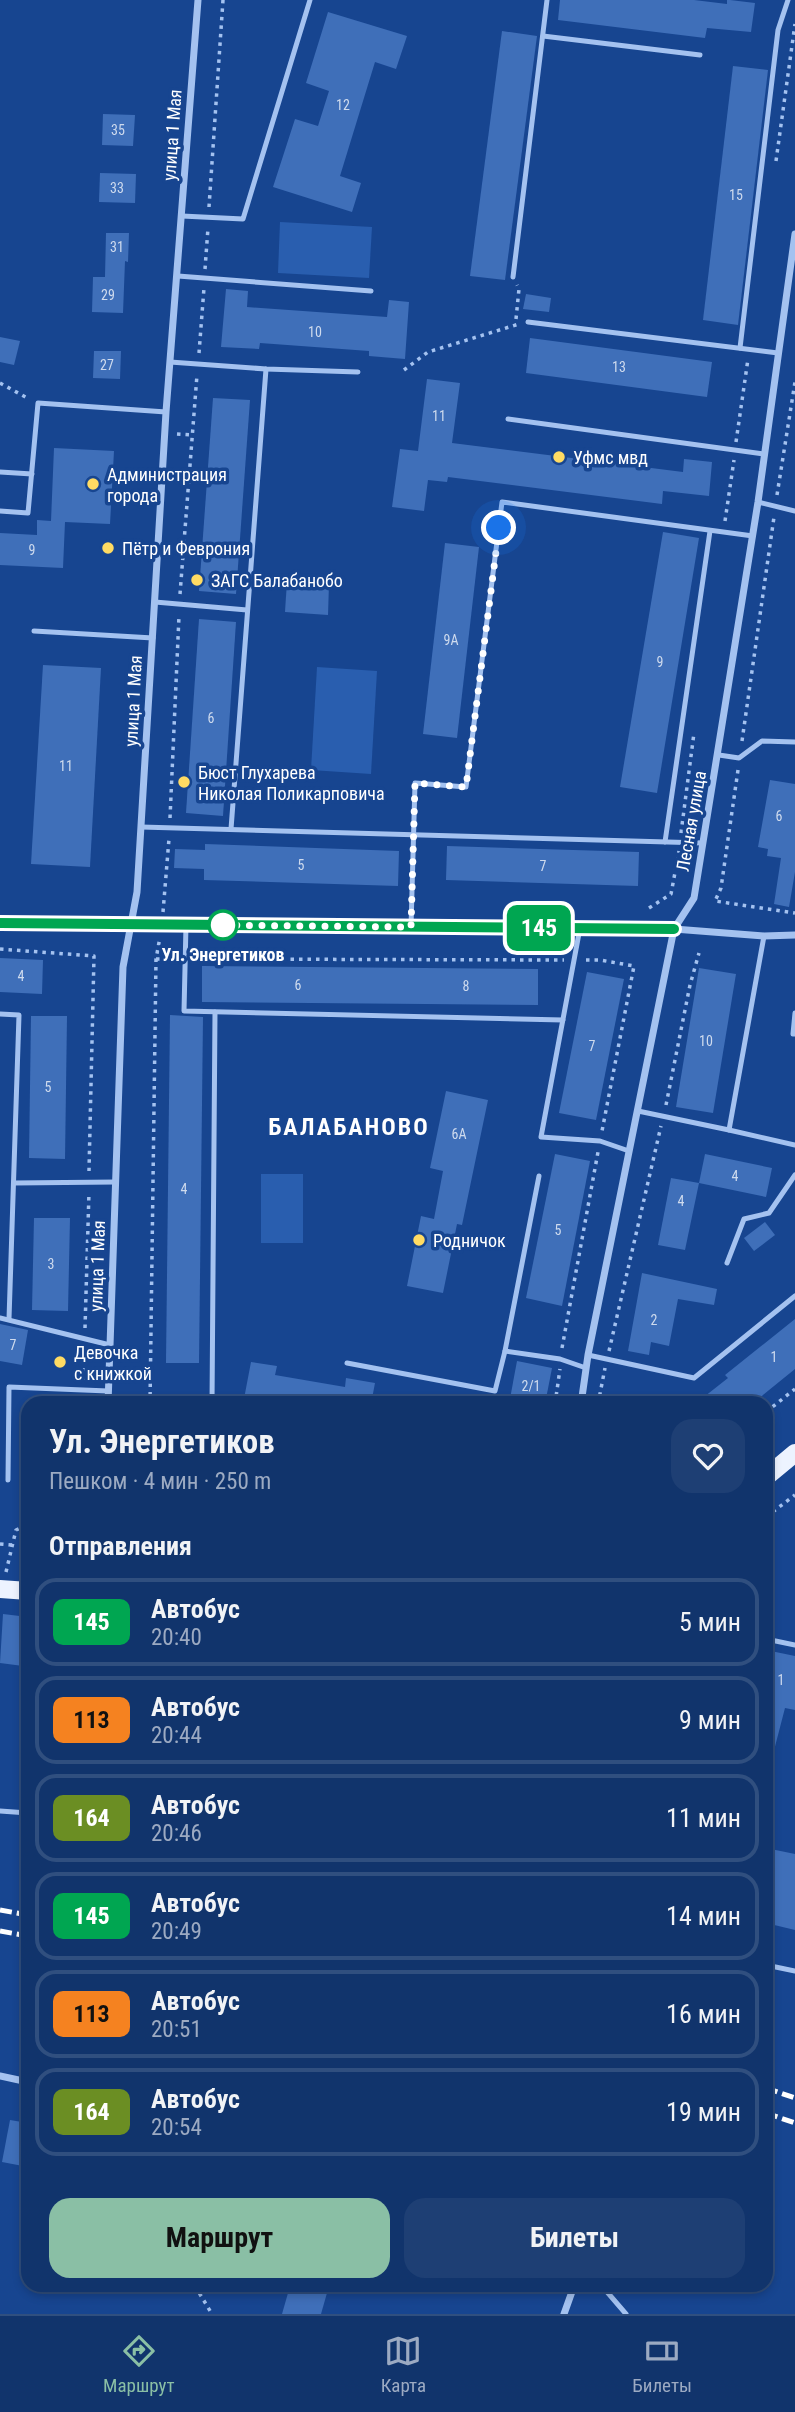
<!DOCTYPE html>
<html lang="ru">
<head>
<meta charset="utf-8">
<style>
  :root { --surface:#11346c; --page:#1e3f74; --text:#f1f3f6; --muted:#9caac2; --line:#304f7f; --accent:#8abfa5 }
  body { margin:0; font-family:"Roboto Condensed",sans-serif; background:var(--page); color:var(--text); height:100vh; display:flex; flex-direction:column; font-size:26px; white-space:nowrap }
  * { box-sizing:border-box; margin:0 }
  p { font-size:23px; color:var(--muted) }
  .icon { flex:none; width:38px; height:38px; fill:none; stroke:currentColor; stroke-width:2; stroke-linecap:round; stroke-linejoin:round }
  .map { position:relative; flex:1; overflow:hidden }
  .sheet { position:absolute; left:21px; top:1396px; width:752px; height:896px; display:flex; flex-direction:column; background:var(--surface); border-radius:21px; box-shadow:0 4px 10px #0003,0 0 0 2px var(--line) }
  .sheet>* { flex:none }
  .badge { padding:0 14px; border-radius:10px; font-size:24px; line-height:46px }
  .you { position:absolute; width:35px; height:35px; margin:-18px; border:5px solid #fff; border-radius:50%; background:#1a73e8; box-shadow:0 0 0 10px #1a73e833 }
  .map>.badge { position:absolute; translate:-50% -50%; box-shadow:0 0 0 4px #fff }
  h2 { padding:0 28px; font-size:26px; line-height:63px }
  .round { display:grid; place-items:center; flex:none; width:74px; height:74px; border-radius:21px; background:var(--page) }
  .overview { display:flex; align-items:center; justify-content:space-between; height:119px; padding:0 28px }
  h1 { font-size:33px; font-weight:700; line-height:52px }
  .button { display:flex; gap:14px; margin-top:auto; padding:14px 28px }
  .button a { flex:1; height:80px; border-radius:21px; background:var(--accent); color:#111; font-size:28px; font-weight:700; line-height:80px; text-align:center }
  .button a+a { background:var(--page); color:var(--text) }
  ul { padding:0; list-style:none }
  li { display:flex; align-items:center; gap:21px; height:88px; margin:0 14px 10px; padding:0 14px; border:4px solid var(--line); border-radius:21px }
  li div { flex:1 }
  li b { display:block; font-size:26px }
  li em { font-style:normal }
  li .badge { min-width:77px; font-weight:700; text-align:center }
  .tab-bar { display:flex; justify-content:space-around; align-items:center; height:98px; border-top:2px solid var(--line); background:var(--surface); font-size:19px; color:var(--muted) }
  .tab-bar a { display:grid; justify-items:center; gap:4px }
  .tab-bar .current { color:var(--accent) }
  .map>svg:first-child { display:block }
  .green { fill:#295eaf }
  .building { fill:#3f6fb9 }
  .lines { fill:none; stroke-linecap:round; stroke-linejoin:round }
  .path { stroke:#a4c2f0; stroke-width:3.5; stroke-dasharray:3.5 5; stroke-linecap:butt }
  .lane { stroke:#a4c2f0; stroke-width:5 }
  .street { stroke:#a4c2f0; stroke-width:7 }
  .primary { stroke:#edf3ff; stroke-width:18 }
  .rail { stroke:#fff; stroke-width:5; stroke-dasharray:12 5; stroke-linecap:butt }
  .line-casing { stroke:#fff; stroke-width:16 }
  .line { stroke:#00a651; stroke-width:10 }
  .walk { stroke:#fff; stroke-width:7; stroke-dasharray:0 12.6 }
  .poi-dot { fill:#ffdb63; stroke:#174590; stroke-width:2.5 }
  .stop-dot { fill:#fff; stroke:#00a651; stroke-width:3.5 }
  .labels { text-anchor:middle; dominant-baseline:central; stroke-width:7; stroke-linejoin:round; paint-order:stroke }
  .number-label { font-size:14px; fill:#cfdbee }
  .street-label { font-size:18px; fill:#fff; stroke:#174590 }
  .poi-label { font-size:18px; fill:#fff; stroke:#174590; text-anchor:start }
  .stop-label { font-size:18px; font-weight:bold; fill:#fff; stroke:#174590 }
  .district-label { font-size:24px; font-weight:bold; letter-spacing:2px; fill:#fff; stroke:#174590 }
</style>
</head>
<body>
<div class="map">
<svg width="795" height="2314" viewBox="0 0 795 2314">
  <rect width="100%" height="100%" fill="#174590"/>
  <!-- green -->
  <g class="green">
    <polygon points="280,222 372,227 369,278 278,273"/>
    <polygon points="317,667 377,671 371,774 311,770"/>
    <rect x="261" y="1174" width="42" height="69"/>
  </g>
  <!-- building -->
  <g class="building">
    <polygon points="560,0 694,0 727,4 727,0 730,0 755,3 751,32 707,28 705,38 558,20"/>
    <polygon points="328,12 407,36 396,69 375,62 340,176 361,183 352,212 273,187 295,119 318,126 329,91 306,83"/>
    <polygon points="502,31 537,36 505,280 470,276"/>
    <polygon points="733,66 768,70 738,325 703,320"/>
    <polygon points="103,114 135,115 133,146 102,145"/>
    <polygon points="100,173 136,174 135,203 99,202"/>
    <polygon points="106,233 129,233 128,262 125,261 123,313 92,312 93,277 105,277"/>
    <polygon points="226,289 248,291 247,307 387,317 389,300 409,302 405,359 369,356 369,351 260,343 259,349 221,347"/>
    <polygon points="526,294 551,298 549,312 523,309"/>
    <polygon points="0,337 20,341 14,365 0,362"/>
    <polygon points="530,338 712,362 707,397 526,373"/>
    <polygon points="94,351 121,351 120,379 93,378"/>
    <polygon points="427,379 460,383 452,443 683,472 684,459 712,462 709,496 663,491 662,504 448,477 447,482 428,480 424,511 392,507 400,449 418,451"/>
    <polygon points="213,398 250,400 236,594 199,591"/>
    <polygon points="54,448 114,451 110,524 65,522 63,568 0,565 0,533 37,535 37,520 51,521"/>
    <polygon points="663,532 699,538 657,793 620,787"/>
    <polygon points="445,543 479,547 457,738 423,734"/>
    <polygon points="287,581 329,584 328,615 285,612"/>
    <polygon points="199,619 236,622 223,816 186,813"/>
    <polygon points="43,665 101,668 90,867 31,864"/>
    <polygon points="770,780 795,784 795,872 789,907 774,904 781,858 767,856 768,849 758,847"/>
    <polygon points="205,844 399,851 398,886 204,880 204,869 174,868 175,849 205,850"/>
    <polygon points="447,846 639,852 638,886 446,880"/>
    <polygon points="0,958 43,960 42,994 0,992"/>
    <polygon points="202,966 538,969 538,1005 202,1002"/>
    <polygon points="699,968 736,974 713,1113 676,1107"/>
    <polygon points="587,972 624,979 596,1120 559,1113"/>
    <polygon points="170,1015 203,1017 199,1363 166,1363"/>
    <polygon points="31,1016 67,1016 65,1159 29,1158"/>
    <polygon points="446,1091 488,1100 462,1225 457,1224 443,1293 407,1286 421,1216 434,1219 443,1171 430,1168"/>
    <polygon points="555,1154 590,1161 562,1306 526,1298"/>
    <polygon points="705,1154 772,1168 766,1197 699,1183"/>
    <polygon points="671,1178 699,1183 685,1250 658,1245"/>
    <polygon points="34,1218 70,1218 68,1311 32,1310"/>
    <polygon points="765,1222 775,1235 754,1251 744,1238"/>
    <polygon points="642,1273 717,1289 714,1305 678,1299 669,1346 651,1342 649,1355 628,1351"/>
    <polygon points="795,1319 795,1369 752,1404 695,1404 728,1378 725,1375"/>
    <polygon points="0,1324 28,1330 22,1365 0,1361"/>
    <polygon points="517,1361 552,1368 545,1404 509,1404"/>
    <polygon points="251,1362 277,1366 275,1375 345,1387 346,1378 375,1383 371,1404 243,1404"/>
    <polygon points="3,1614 28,1617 28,1649 26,1649 23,1666 0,1663"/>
    <polygon points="766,1650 795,1656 795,1710 785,1708 771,1762 766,1761"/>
    <polygon points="766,1848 795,1854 795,1930 766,1923"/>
    <polygon points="10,2120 28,2123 28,2167 2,2162"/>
    <polygon points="290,2286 329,2286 321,2314 282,2314"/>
  </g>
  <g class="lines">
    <!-- path -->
    <g class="path">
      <polyline points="776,161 795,24"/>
      <polyline points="209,207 223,0"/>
      <polyline points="205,269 208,228"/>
      <polyline points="516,319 519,289 517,285"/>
      <polyline points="199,353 204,288"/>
      <polyline points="404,370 428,352 519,324"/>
      <polyline points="0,383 29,399"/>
      <polyline points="177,434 192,435"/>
      <polyline points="736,442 748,359"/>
      <polyline points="777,495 795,382"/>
      <polyline points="725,521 734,460"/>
      <polyline points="180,594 197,375"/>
      <polyline points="742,741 774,517"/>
      <polyline points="738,770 721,888 715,901 795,913"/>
      <polyline points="170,818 179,616"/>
      <polyline points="681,833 694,733"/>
      <polyline points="649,908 671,894 679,851"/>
      <polyline points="163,912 169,839"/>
      <polyline points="0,949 94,956 89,1171"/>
      <polyline points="156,959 175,959"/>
      <polyline points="197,959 564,960"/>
      <polyline points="586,960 600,960 634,966 602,1131"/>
      <polyline points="666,1105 690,985 699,953"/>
      <polyline points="85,1328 89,1192"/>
      <polyline points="562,1348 598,1152"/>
      <polyline points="609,1351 661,1126"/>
      <polyline points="84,1380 84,1350"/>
      <polyline points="150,1404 156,959 160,937"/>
      <polyline points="555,1404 560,1369"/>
      <polyline points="598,1404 605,1368"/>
      <polyline points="766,1412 795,1389"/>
      <polyline points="766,1517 795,1495"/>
      <polyline points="0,1544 12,1545"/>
      <polyline points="6,1572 16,1530 28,1525"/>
      <polyline points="195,2286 212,2314"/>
    </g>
    <!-- lane -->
    <g class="lane">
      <polyline points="543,36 700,55"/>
      <polyline points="182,216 243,219 310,0"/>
      <polyline points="178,276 371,291"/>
      <polyline points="513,277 547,0"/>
      <polyline points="528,322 778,353"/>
      <polyline points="740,348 778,30 788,0"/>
      <polyline points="170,362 266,369 358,372"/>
      <polyline points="508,419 764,454"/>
      <polyline points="0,472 32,474"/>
      <polyline points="758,502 795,511"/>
      <polyline points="0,511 28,513 38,403 166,412"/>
      <polyline points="155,602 247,610"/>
      <polyline points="34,631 153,638"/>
      <polyline points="719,755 739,758 762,741 795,742"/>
      <polyline points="141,827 703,843"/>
      <polyline points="231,829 266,369"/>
      <polyline points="665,842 710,531"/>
      <polyline points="186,925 184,1011 563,1020"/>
      <polyline points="411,927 415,783 466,787 502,502 753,536"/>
      <polyline points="580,928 541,1137 600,1141 629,1151"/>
      <polyline points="795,1013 793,1034 795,1034"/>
      <polyline points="0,1014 19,1015 9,1319"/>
      <polyline points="638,1111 729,1130 764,936"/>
      <polyline points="729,1130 795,1145"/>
      <polyline points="539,1176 505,1351 560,1359 586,1368"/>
      <polyline points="14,1183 116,1182"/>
      <polyline points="727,1263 744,1219 769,1213 795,1175"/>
      <polyline points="0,1318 110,1345"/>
      <polyline points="588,1355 694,1378 795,1296"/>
      <polyline points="347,1363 495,1391 505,1351"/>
      <polyline points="212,1404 215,1012"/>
      <polyline points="8,1480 9,1387 108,1391"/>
      <polyline points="766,1639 795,1645"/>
      <polyline points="0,1811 28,1813"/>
      <polyline points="766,1965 795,1971"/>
      <polyline points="602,2286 626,2314"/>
    </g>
    <!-- street -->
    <g class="street">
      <polyline points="0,923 674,929 764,936 795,935"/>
      <polyline points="108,1404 123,967 137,892 166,412 198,0"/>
      <polyline points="581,1404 588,1355 674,929 694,898 758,502 795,234"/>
      <polyline points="0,2076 28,2082"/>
      <polyline points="564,2314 574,2286"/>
    </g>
    <!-- primary -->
    <g class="primary">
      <polyline points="766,1477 795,1453"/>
      <polyline points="0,1589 28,1591"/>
    </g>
    <!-- rail -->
    <g class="rail">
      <polyline points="0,1910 28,1915"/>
      <polyline points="0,1931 28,1936"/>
      <polyline points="766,2088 795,2098"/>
      <polyline points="766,2113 795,2123"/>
    </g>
  </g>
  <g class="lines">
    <!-- line casing -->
    <g class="line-casing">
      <polyline id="line" points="0,923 674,929"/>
    </g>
    <!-- line -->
    <use href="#line" class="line"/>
    <!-- walk -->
    <polyline class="walk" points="223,925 211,925 411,927 415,783 466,787 499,528"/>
  </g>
  <!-- markers -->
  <g class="poi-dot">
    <circle cx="559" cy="457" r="7"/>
    <circle cx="93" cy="484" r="7"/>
    <circle cx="108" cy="548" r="7"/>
    <circle cx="197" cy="580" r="7"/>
    <circle cx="184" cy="782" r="7"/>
    <circle cx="419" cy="1240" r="7"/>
    <circle cx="60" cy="1362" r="7"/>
  </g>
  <circle class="stop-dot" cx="223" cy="925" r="14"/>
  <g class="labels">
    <!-- number labels -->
    <g class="number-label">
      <text x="343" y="105">12</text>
      <text x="118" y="130">35</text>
      <text x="117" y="188">33</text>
      <text x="736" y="195">15</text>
      <text x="117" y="247">31</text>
      <text x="108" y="295">29</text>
      <text x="315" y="332">10</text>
      <text x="107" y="365">27</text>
      <text x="619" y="367">13</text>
      <text x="439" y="416">11</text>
      <text x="32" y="550">9</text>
      <text x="451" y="640">9А</text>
      <text x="660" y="662">9</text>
      <text x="211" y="718">6</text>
      <text x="66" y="766">11</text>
      <text x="779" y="816">6</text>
      <text x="301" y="865">5</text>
      <text x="543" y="866">7</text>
      <text x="21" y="976">4</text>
      <text x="298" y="985">6</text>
      <text x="466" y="986">8</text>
      <text x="706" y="1041">10</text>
      <text x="592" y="1046">7</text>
      <text x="48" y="1087">5</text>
      <text x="459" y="1134">6А</text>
      <text x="735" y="1176">4</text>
      <text x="184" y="1189">4</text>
      <text x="681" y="1201">4</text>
      <text x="558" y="1230">5</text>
      <text x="51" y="1264">3</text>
      <text x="654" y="1320">2</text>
      <text x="13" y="1345">7</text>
      <text x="774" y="1357">1</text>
      <text x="531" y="1386">2/1</text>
      <text x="781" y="1680">1</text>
    </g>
    <!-- street labels -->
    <g class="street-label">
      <text transform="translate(172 135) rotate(-86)">улица 1 Мая</text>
      <text transform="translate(133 701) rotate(-87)">улица 1 Мая</text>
      <text transform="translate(691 821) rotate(-80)">Лесная улица</text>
      <text transform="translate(97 1266) rotate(-88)">улица 1 Мая</text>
    </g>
    <!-- poi labels -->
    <g class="poi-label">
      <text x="573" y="457">Уфмс мвд</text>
      <text x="107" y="474">Администрация<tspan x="107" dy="21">города</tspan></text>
      <text x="122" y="548">Пётр и Феврония</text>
      <text x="211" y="580">ЗАГС Балабанобо</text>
      <text x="198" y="772">Бюст Глухарева<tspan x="198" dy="21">Николая Поликарповича</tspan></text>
      <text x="433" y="1240">Родничок</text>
      <text x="74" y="1352">Девочка<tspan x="74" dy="21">с книжкой</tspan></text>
    </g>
    <!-- stop labels -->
    <g class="stop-label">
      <text x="223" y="954">Ул. Энергетиков</text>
    </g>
    <!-- district labels -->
    <g class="district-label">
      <text x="349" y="1127">БАЛАБАНОВО</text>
    </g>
  </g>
</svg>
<div class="you" style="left:499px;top:528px"></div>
<b class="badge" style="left:539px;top:928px;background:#00a651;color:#fff">145</b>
<section class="sheet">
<div class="overview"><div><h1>Ул. Энергетиков</h1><p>Пешком · 4 мин · 250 m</p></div><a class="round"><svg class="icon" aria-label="heart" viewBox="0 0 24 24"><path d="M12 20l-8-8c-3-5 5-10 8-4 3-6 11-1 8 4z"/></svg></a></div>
<h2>Отправления</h2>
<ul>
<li><span class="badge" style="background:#00a651;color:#fff">145</span><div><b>Автобус</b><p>20:40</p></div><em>5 мин</em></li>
<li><span class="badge" style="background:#f58220;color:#111">113</span><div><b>Автобус</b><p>20:44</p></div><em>9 мин</em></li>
<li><span class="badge" style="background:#6b8e23;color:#fff">164</span><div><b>Автобус</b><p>20:46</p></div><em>11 мин</em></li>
<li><span class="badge" style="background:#00a651;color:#fff">145</span><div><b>Автобус</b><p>20:49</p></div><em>14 мин</em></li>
<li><span class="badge" style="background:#f58220;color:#111">113</span><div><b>Автобус</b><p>20:51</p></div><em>16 мин</em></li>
<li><span class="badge" style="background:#6b8e23;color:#fff">164</span><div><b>Автобус</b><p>20:54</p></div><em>19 мин</em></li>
</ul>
<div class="button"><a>Маршрут</a><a>Билеты</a></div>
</section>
</div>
<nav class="tab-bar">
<a class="current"><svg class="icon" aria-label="directions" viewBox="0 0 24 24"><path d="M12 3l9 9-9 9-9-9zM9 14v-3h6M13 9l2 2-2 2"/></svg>Маршрут</a>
<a><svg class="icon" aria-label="map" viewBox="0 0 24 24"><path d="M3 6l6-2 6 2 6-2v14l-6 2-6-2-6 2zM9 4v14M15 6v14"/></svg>Карта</a>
<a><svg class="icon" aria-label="tickets" viewBox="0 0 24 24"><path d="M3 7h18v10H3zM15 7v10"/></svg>Билеты</a>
</nav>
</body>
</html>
